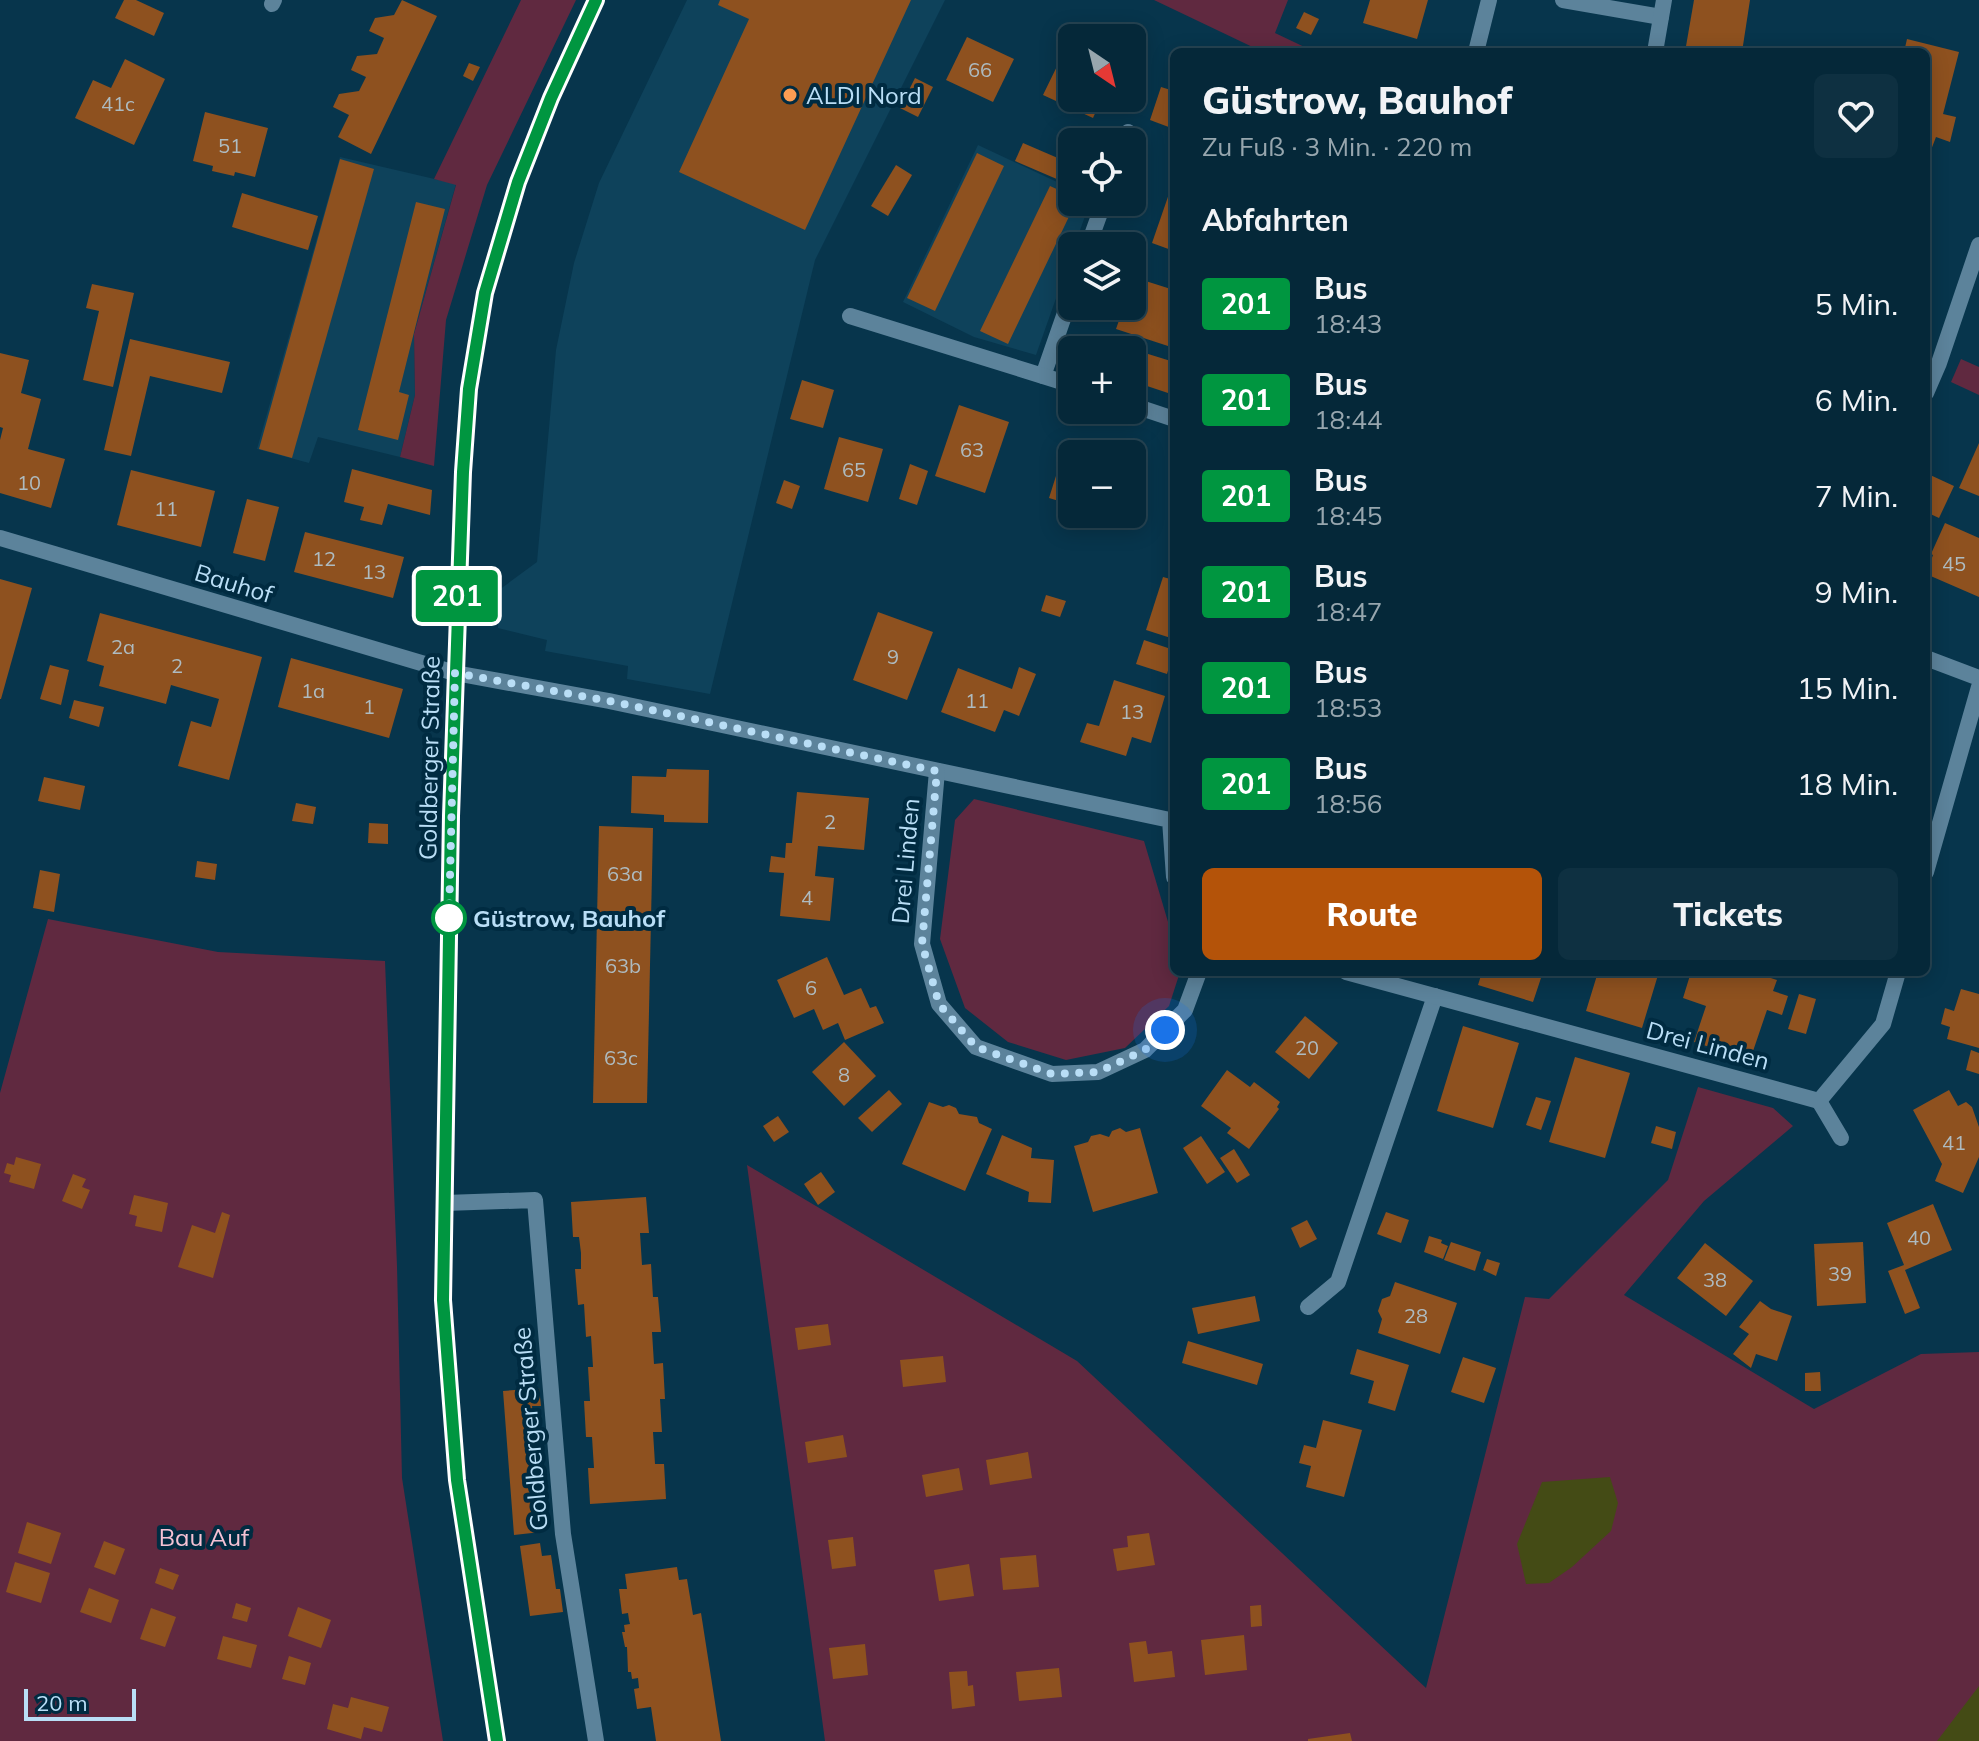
<!DOCTYPE html>
<html lang="de">
<head>
<meta charset="utf-8">
<style>
  :root { --surface:#052839; --page:#0e3041; --text:#f1f3f6; --muted:#97a6ae; --line:#264453; --accent:#b45309 }
  body { margin:0; font-family:Mulish,sans-serif; background:var(--page); color:var(--text); height:100vh; display:flex; flex-direction:column; font-size:30px; white-space:nowrap }
  * { box-sizing:border-box; margin:0 }
  p { font-size:26px; color:var(--muted) }
  .icon { flex:none; width:44px; height:44px; fill:none; stroke:currentColor; stroke-width:2; stroke-linecap:round; stroke-linejoin:round }
  .map { position:relative; flex:1; overflow:hidden }
  .drawer { position:absolute; left:1170px; top:48px; width:760px; height:928px; display:flex; flex-direction:column; background:var(--surface); border-radius:12px; box-shadow:0 4px 20px #0003,0 0 0 2px var(--line) }
  .drawer>* { flex:none }
  .badge { padding:0 16px; border-radius:6px; font-size:28px; line-height:52px }
  .needle { width:52px; rotate:145deg }
  .fabs { position:absolute; left:1058px; top:24px; display:grid; gap:16px }
  .fabs a { display:grid; place-items:center; width:88px; height:88px; border-radius:12px; background:var(--surface); box-shadow:0 4px 20px #0003,0 0 0 2px var(--line); font-size:40px }
  .scale { position:absolute; left:24px; bottom:20px; width:112px; box-sizing:border-box; padding-left:8px; border:4px solid #b9def6; border-top:0; font-size:22px; line-height:28px; white-space:nowrap; color:#b9def6; -webkit-text-stroke:6px #002b41; paint-order:stroke }
  .you { position:absolute; width:40px; height:40px; margin:-20px; border:6px solid #fff; border-radius:50%; background:#1a73e8; box-shadow:0 0 0 12px #1a73e833 }
  .map>.badge { position:absolute; translate:-50% -50%; box-shadow:0 0 0 4px #fff }
  h2 { padding:0 32px; font-size:30px; line-height:72px }
  .round { display:grid; place-items:center; flex:none; width:84px; height:84px; border-radius:12px; background:var(--page) }
  .headline { display:flex; align-items:center; justify-content:space-between; height:136px; padding:0 32px }
  h1 { font-size:38px; font-weight:800; line-height:60px }
  .action { display:flex; gap:16px; margin-top:auto; padding:16px 32px }
  .action a { flex:1; height:92px; border-radius:12px; background:var(--accent); color:#fff; font-size:32px; font-weight:800; line-height:92px; text-align:center }
  .action a+a { background:var(--page); color:var(--text) }
  ul { padding:0; list-style:none }
  li { display:flex; align-items:center; gap:24px; height:96px; padding:0 32px }
  li div { flex:1 }
  li b { display:block; font-size:30px }
  li em { font-style:normal }
  li .badge { min-width:88px; font-weight:700; text-align:center }
  .map>svg:first-child { display:block }
  .built { fill:#0e425b }
  .green { fill:#602940 }
  .water { fill:#444b15 }
  .building { fill:#8e511f }
  .lines { fill:none; stroke-linecap:round; stroke-linejoin:round }
  .lane { stroke:#5c839b; stroke-width:16 }
  .street { stroke:#5c839b; stroke-width:16 }
  .secondary { stroke:#72b1d7; stroke-width:16 }
  .line-casing { stroke:#fff; stroke-width:18 }
  .line { stroke:#009640; stroke-width:12 }
  .walk { stroke:#b9def6; stroke-width:8; stroke-dasharray:0 14.4 }
  .poi-dot { fill:#fc9d53; stroke:#002b41; stroke-width:3 }
  .stop-dot { fill:#fff; stroke:#009640; stroke-width:4 }
  .labels { text-anchor:middle; dominant-baseline:central; stroke-width:8; stroke-linejoin:round; paint-order:stroke }
  .number-label { font-size:20px; fill:#aebbc0 }
  .poi-label { font-size:24px; fill:#b9def6; stroke:#002b41; text-anchor:start }
  .street-label { font-size:24px; fill:#b9def6; stroke:#002b41 }
  .stop-label { font-size:24px; font-weight:bold; fill:#b9def6; stroke:#002b41; text-anchor:start }
  .park-label { font-size:24px; fill:#f6c2d4; stroke:#002b41 }
</style>
</head>
<body>
<div class="map">
<svg width="1979" height="1741" viewBox="0 0 1979 1741">
  <rect width="100%" height="100%" fill="#07354c"/>
  <!-- built -->
  <g class="built">
    <polygon points="687,0 945,0 815,260 710,694 627,679 628,666 545,651 547,640 498,628 499,590 537,562 556,350 574,263 599,183"/>
    <polygon points="978,145 1072,189 1072,202 1090,202 1036,355 974,337 903,302"/>
    <polygon points="340,157 456,184 414,334 415,395 400,457 318,437 309,463 257,449"/>
  </g>
  <!-- green -->
  <g class="green">
    <polygon points="521,0 576,0 487,185 446,320 434,466 400,457 415,395 414,334 456,185 434,179"/>
    <polygon points="1154,0 1288,0 1275,33 1315,52 1263,52"/>
    <polygon points="1961,359 1979,367 1979,395 1951,382"/>
    <polygon points="974,799 1144,841 1174,942 1174,972 1180,972 1169,1006 1125,1048 1066,1060 1008,1042 965,1008 940,939 955,820"/>
    <polygon points="48,919 218,952 385,961 397,1266 402,1478 443,1741 0,1741 0,1093"/>
    <polygon points="1698,1087 1773,1108 1793,1126 1704,1201 1624,1295 1814,1409 1921,1354 1979,1352 1979,1741 825,1741 747,1165 1077,1361 1426,1688 1525,1297 1549,1299 1668,1180"/>
  </g>
  <!-- water -->
  <g class="water">
    <polygon points="1610,1477 1618,1503 1611,1531 1572,1567 1549,1583 1526,1584 1517,1544 1542,1482"/>
    <polygon points="1979,1686 1979,1741 1937,1741"/>
  </g>
  <!-- building -->
  <g class="building">
    <polygon points="124,0 136,0 164,13 154,36 115,18"/>
    <polygon points="402,0 437,16 371,154 338,137 349,115 333,107 339,94 359,91 366,77 351,70 357,56 377,54 384,38 369,31 375,18 394,15"/>
    <polygon points="720,0 911,0 805,230 679,172 749,19 718,5"/>
    <polygon points="1370,0 1428,0 1417,39 1363,23"/>
    <polygon points="1694,0 1750,0 1742,52 1685,52"/>
    <polygon points="1304,12 1319,19 1311,35 1296,28"/>
    <polygon points="967,37 1014,59 993,102 946,80"/>
    <polygon points="1907,39 1959,52 1943,114 1956,117 1950,142 1936,137 1926,163 1926,52 1904,52"/>
    <polygon points="1063,54 1072,58 1072,98 1102,98 1093,118 1043,95"/>
    <polygon points="125,59 165,79 134,145 75,118 93,80 111,88"/>
    <polygon points="469,63 480,67 473,81 463,76"/>
    <polygon points="915,78 933,87 918,117 900,108"/>
    <polygon points="1161,87 1174,91 1174,129 1150,120"/>
    <polygon points="205,112 268,128 255,177 235,172 234,176 212,171 213,166 193,161"/>
    <polygon points="1023,143 1067,162 1059,180 1015,161"/>
    <polygon points="977,153 1004,166 935,311 907,298"/>
    <polygon points="340,159 374,169 292,458 259,449"/>
    <polygon points="896,165 912,175 888,216 871,206"/>
    <polygon points="1050,186 1072,196 1072,202 1076,202 1008,344 980,331"/>
    <polygon points="1171,188 1174,189 1174,251 1152,243"/>
    <polygon points="242,193 318,216 308,250 232,227"/>
    <polygon points="416,202 445,209 399,392 409,395 398,440 358,430"/>
    <polygon points="1133,277 1174,290 1174,327 1168,346 1116,329 1124,306 1132,306"/>
    <polygon points="92,284 134,293 113,387 83,380 99,311 86,308"/>
    <polygon points="1078,306 1097,306 1093,318 1076,312"/>
    <polygon points="1090,336 1174,362 1174,395 1132,381 1132,350 1086,350"/>
    <polygon points="130,339 230,362 222,393 150,376 131,456 104,450"/>
    <polygon points="0,353 29,360 21,393 41,399 28,449 65,459 51,508 0,493 0,440 3,428 0,427"/>
    <polygon points="802,380 834,390 823,428 790,419"/>
    <polygon points="959,405 1009,422 985,493 935,476"/>
    <polygon points="839,437 883,449 868,502 824,489"/>
    <polygon points="1068,438 1110,450 1108,454 1072,454 1072,505 1049,498"/>
    <polygon points="1979,443 1979,496 1959,488"/>
    <polygon points="910,464 928,471 917,505 899,499"/>
    <polygon points="352,469 432,490 430,515 388,504 382,525 360,520 364,507 344,502"/>
    <polygon points="131,470 215,491 201,547 117,525"/>
    <polygon points="1928,474 1954,486 1939,518 1926,512"/>
    <polygon points="784,480 800,486 792,509 776,503"/>
    <polygon points="247,499 279,507 265,561 233,553"/>
    <polygon points="1945,523 1979,538 1979,597 1926,574 1933,555 1931,554"/>
    <polygon points="305,532 404,557 393,598 294,572"/>
    <polygon points="1163,577 1174,580 1174,639 1146,630"/>
    <polygon points="0,579 32,588 1,699 0,699"/>
    <polygon points="1046,595 1066,601 1060,617 1041,611"/>
    <polygon points="878,612 933,632 907,700 853,680"/>
    <polygon points="100,613 262,657 229,780 178,766 191,721 211,727 219,699 171,685 166,704 99,686 104,666 87,661"/>
    <polygon points="1144,640 1174,650 1167,674 1136,664"/>
    <polygon points="291,658 403,689 389,738 278,707"/>
    <polygon points="50,665 69,670 61,705 40,699"/>
    <polygon points="1019,667 1036,674 1019,716 1004,710 995,732 941,712 958,668 1012,689"/>
    <polygon points="1114,680 1165,696 1151,743 1132,737 1126,756 1080,742 1087,723 1099,726"/>
    <polygon points="74,700 104,707 99,727 69,718"/>
    <polygon points="667,769 709,770 708,823 664,822 664,815 631,813 632,776 666,777"/>
    <polygon points="44,777 85,786 80,810 38,801"/>
    <polygon points="797,792 869,798 864,850 818,846 815,876 834,878 830,921 780,916 784,873 769,872 771,856 785,858 786,843 792,843"/>
    <polygon points="296,803 316,807 313,824 292,821"/>
    <polygon points="369,823 388,824 388,844 368,843"/>
    <polygon points="599,826 653,828 647,1103 593,1103"/>
    <polygon points="197,861 217,864 215,880 195,877"/>
    <polygon points="40,870 60,874 54,912 33,908"/>
    <polygon points="827,957 844,995 861,988 870,1008 876,1006 884,1023 845,1040 838,1023 823,1030 814,1009 794,1018 777,980"/>
    <polygon points="1482,972 1543,972 1533,1002 1478,985"/>
    <polygon points="1598,972 1668,972 1667,978 1658,975 1642,1028 1586,1011"/>
    <polygon points="1691,972 1752,972 1777,980 1773,991 1788,996 1782,1015 1767,1010 1750,1060 1694,1042 1706,1006 1683,998"/>
    <polygon points="1961,989 1979,994 1979,1048 1947,1039 1950,1027 1941,1024 1945,1008 1954,1011"/>
    <polygon points="1799,994 1816,999 1806,1034 1788,1029"/>
    <polygon points="1305,1016 1338,1043 1309,1079 1275,1052"/>
    <polygon points="1463,1026 1519,1043 1493,1128 1437,1111"/>
    <polygon points="844,1042 876,1076 844,1106 812,1072"/>
    <polygon points="1971,1050 1979,1053 1979,1074 1966,1070"/>
    <polygon points="1575,1057 1630,1073 1605,1158 1549,1142"/>
    <polygon points="1227,1070 1250,1087 1254,1082 1280,1102 1277,1107 1279,1109 1249,1149 1227,1133 1231,1128 1201,1106"/>
    <polygon points="889,1090 902,1104 872,1132 858,1118"/>
    <polygon points="1949,1090 1958,1106 1966,1102 1972,1107 1979,1127 1979,1157 1963,1193 1935,1181 1942,1164 1913,1110"/>
    <polygon points="1536,1097 1551,1101 1541,1130 1526,1125"/>
    <polygon points="929,1102 943,1107 949,1105 956,1108 959,1114 977,1117 979,1123 992,1129 965,1191 902,1164"/>
    <polygon points="778,1116 789,1132 774,1142 763,1126"/>
    <polygon points="1656,1126 1676,1132 1672,1149 1651,1143"/>
    <polygon points="1120,1128 1126,1132 1140,1128 1158,1193 1093,1212 1074,1146 1088,1142 1091,1136 1100,1134 1109,1137 1112,1131"/>
    <polygon points="1002,1135 1032,1148 1031,1158 1054,1160 1051,1203 1028,1202 1029,1192 986,1174"/>
    <polygon points="1201,1136 1225,1172 1207,1184 1183,1148"/>
    <polygon points="1234,1149 1250,1175 1237,1183 1220,1158"/>
    <polygon points="16,1157 41,1164 34,1189 9,1182 11,1175 4,1173 7,1163 14,1165"/>
    <polygon points="821,1172 835,1192 818,1205 804,1184"/>
    <polygon points="73,1174 86,1179 82,1187 90,1190 82,1209 62,1201"/>
    <polygon points="134,1195 168,1203 162,1232 135,1226 137,1216 129,1214"/>
    <polygon points="646,1197 649,1233 640,1233 642,1265 651,1264 653,1297 658,1297 661,1332 652,1332 654,1364 663,1363 665,1399 660,1399 662,1432 653,1432 655,1464 664,1464 666,1499 590,1504 588,1468 594,1468 593,1453 592,1437 586,1437 584,1401 590,1401 588,1367 593,1367 591,1336 586,1337 584,1304 578,1305 575,1269 581,1269 581,1253 579,1237 573,1237 571,1202"/>
    <polygon points="1933,1204 1952,1250 1905,1270 1920,1308 1905,1314 1888,1271 1904,1265 1887,1223"/>
    <polygon points="222,1212 230,1215 213,1278 178,1267 192,1225 215,1233"/>
    <polygon points="1386,1212 1409,1220 1401,1243 1377,1234"/>
    <polygon points="1307,1220 1317,1239 1300,1248 1291,1228"/>
    <polygon points="1429,1236 1442,1240 1441,1243 1448,1246 1443,1259 1424,1252"/>
    <polygon points="1451,1242 1481,1252 1475,1271 1444,1260"/>
    <polygon points="1863,1242 1866,1303 1817,1306 1814,1244"/>
    <polygon points="1705,1243 1753,1281 1726,1316 1677,1278"/>
    <polygon points="1487,1259 1500,1263 1496,1276 1483,1270"/>
    <polygon points="1395,1282 1457,1303 1440,1354 1378,1333 1382,1319 1378,1311 1382,1299 1390,1296"/>
    <polygon points="1255,1296 1260,1321 1198,1334 1192,1308"/>
    <polygon points="1760,1301 1771,1309 1792,1316 1777,1361 1756,1354 1751,1368 1733,1354 1749,1334 1739,1327"/>
    <polygon points="828,1324 831,1345 798,1350 795,1328"/>
    <polygon points="1188,1341 1263,1364 1257,1385 1182,1363"/>
    <polygon points="1357,1349 1409,1365 1395,1411 1368,1403 1374,1381 1350,1374"/>
    <polygon points="943,1356 946,1382 903,1387 900,1360"/>
    <polygon points="1463,1357 1496,1368 1484,1403 1451,1392"/>
    <polygon points="1820,1372 1821,1391 1805,1391 1805,1373"/>
    <polygon points="539,1388 541,1406 532,1406 541,1532 514,1535 503,1391"/>
    <polygon points="1323,1420 1362,1430 1344,1497 1306,1487 1311,1466 1299,1463 1304,1445 1316,1448"/>
    <polygon points="843,1435 847,1457 808,1463 805,1442"/>
    <polygon points="1028,1452 1032,1478 990,1485 986,1460"/>
    <polygon points="959,1468 963,1490 926,1497 922,1475"/>
    <polygon points="27,1522 61,1533 51,1564 18,1553"/>
    <polygon points="1149,1533 1155,1565 1117,1571 1113,1549 1128,1547 1127,1536"/>
    <polygon points="853,1537 856,1566 832,1569 828,1540"/>
    <polygon points="104,1541 125,1549 115,1575 94,1567"/>
    <polygon points="540,1543 542,1556 551,1555 556,1589 560,1589 563,1612 530,1616 520,1546"/>
    <polygon points="1036,1555 1039,1587 1003,1590 1000,1558"/>
    <polygon points="15,1562 50,1573 41,1603 6,1592"/>
    <polygon points="969,1564 974,1596 939,1601 934,1570"/>
    <polygon points="677,1567 679,1580 687,1579 693,1615 701,1613 721,1741 656,1741 651,1707 637,1709 634,1689 639,1688 638,1678 632,1679 631,1672 628,1672 627,1647 625,1647 622,1632 625,1632 624,1625 630,1624 629,1620 628,1613 622,1614 619,1589 627,1589 625,1574"/>
    <polygon points="160,1568 179,1575 173,1590 155,1583"/>
    <polygon points="89,1588 119,1600 111,1623 80,1612"/>
    <polygon points="236,1603 251,1608 247,1622 232,1618"/>
    <polygon points="1261,1605 1262,1626 1251,1627 1250,1606"/>
    <polygon points="298,1607 331,1620 321,1648 288,1636"/>
    <polygon points="151,1608 176,1617 165,1647 140,1639"/>
    <polygon points="1244,1635 1247,1670 1205,1675 1201,1640"/>
    <polygon points="223,1636 257,1645 251,1668 217,1659"/>
    <polygon points="1146,1641 1148,1654 1172,1651 1175,1677 1134,1682 1129,1643"/>
    <polygon points="865,1644 868,1675 833,1679 829,1648"/>
    <polygon points="289,1656 311,1663 305,1685 282,1679"/>
    <polygon points="1059,1668 1062,1697 1019,1701 1016,1672"/>
    <polygon points="967,1671 968,1686 973,1685 975,1706 952,1709 949,1672"/>
    <polygon points="351,1697 389,1707 382,1732 364,1727 361,1739 327,1729 333,1704 348,1708"/>
    <polygon points="1350,1733 1352,1741 1308,1741 1308,1739"/>
  </g>
  <g class="lines">
    <!-- lane -->
    <g class="lane">
      <polyline points="1563,0 1661,17"/>
      <polyline points="1655,52 1664,0"/>
      <polyline points="1125,142 1128,132"/>
      <polyline points="1088,246 1104,202"/>
      <polyline points="1043,376 1072,293"/>
      <polyline points="1819,1101 1841,1138"/>
      <polyline points="445,1203 535,1200 563,1534 596,1741"/>
      <polyline points="1308,1307 1338,1282 1435,996"/>
    </g>
    <!-- street -->
    <g class="street">
      <polyline points="272,4 274,0"/>
      <polyline points="1476,52 1489,0"/>
      <polyline points="850,316 1072,385"/>
      <polyline points="1926,393 1939,363 1979,245"/>
      <polyline points="1132,405 1174,419"/>
      <polyline points="0,538 455,673 609,701 1170,820 1174,877"/>
      <polyline points="1926,658 1979,678"/>
      <polyline points="937,771 922,944 939,1004 976,1047 1052,1074 1098,1072 1145,1050 1185,1010 1199,972"/>
      <polyline points="1926,872 1979,687"/>
      <polyline points="1346,972 1819,1101 1883,1024 1898,972"/>
    </g>
    <!-- secondary -->
    <polyline class="secondary" points="497,1741 457,1480 443,1300 452,786 463,472 469,389 485,293 518,182 551,98 596,0"/>
  </g>
  <g class="lines">
    <!-- line casing -->
    <g class="line-casing">
      <polyline id="line" points="497,1741 457,1480 443,1300 451,816 463,472 469,389 485,293 518,182 551,98 596,0"/>
    </g>
    <!-- line -->
    <use href="#line" class="line"/>
    <!-- walk -->
    <polyline class="walk" points="449,918 455,673 609,701 937,771 922,944 939,1004 976,1047 1052,1074 1098,1072 1145,1050 1165,1030"/>
  </g>
  <!-- markers -->
  <circle class="poi-dot" cx="790" cy="95" r="8"/>
  <circle class="stop-dot" cx="449" cy="918" r="16"/>
  <g class="labels">
    <!-- number labels -->
    <g class="number-label">
      <text x="980" y="69">66</text>
      <text x="118" y="103">41c</text>
      <text x="230" y="145">51</text>
      <text x="972" y="449">63</text>
      <text x="854" y="469">65</text>
      <text x="29" y="482">10</text>
      <text x="166" y="508">11</text>
      <text x="324" y="558">12</text>
      <text x="1954" y="563">45</text>
      <text x="374" y="571">13</text>
      <text x="123" y="646">2a</text>
      <text x="893" y="656">9</text>
      <text x="177" y="665">2</text>
      <text x="313" y="690">1a</text>
      <text x="977" y="700">11</text>
      <text x="369" y="706">1</text>
      <text x="1132" y="711">13</text>
      <text x="830" y="821">2</text>
      <text x="625" y="873">63a</text>
      <text x="807" y="897">4</text>
      <text x="623" y="965">63b</text>
      <text x="811" y="987">6</text>
      <text x="1307" y="1047">20</text>
      <text x="621" y="1057">63c</text>
      <text x="844" y="1074">8</text>
      <text x="1954" y="1142">41</text>
      <text x="1919" y="1237">40</text>
      <text x="1840" y="1273">39</text>
      <text x="1715" y="1279">38</text>
      <text x="1416" y="1315">28</text>
    </g>
    <!-- poi labels -->
    <g class="poi-label">
      <text x="806" y="95">ALDI Nord</text>
    </g>
    <!-- street labels -->
    <g class="street-label">
      <text transform="translate(234 583) rotate(17)">Bauhof</text>
      <text transform="translate(429 758) rotate(-89)">Goldberger Straße</text>
      <text transform="translate(905 861) rotate(-85)">Drei Linden</text>
      <text transform="translate(1708 1045) rotate(15)">Drei Linden</text>
      <text transform="translate(530 1429) rotate(-95)">Goldberger Straße</text>
    </g>
    <!-- stop labels -->
    <g class="stop-label">
      <text x="473" y="918">Güstrow, Bauhof</text>
    </g>
    <!-- park labels -->
    <g class="park-label">
      <text x="204" y="1537">Bau Auf</text>
    </g>
  </g>
</svg>
<div class="fabs">
<a><svg class="needle" viewBox="-14 -14 28 28"><path d="M0-13l5 13h-10z" fill="#e53935"/><path d="M0 13l5-13h-10z" fill="#97a6ae"/></svg></a>
<a><svg class="icon" aria-label="locate" viewBox="0 0 24 24"><circle cx="12" cy="12" r="6"/><path d="M12 2v4M12 18v4M2 12h4M18 12h4"/></svg></a>
<a><svg class="icon" aria-label="layers" viewBox="0 0 24 24"><path d="M12 4l9 5-9 5-9-5zM3 14l9 5 9-5"/></svg></a>
<a>+</a>
<a>−</a>
</div>
<div class="scale">20 m</div>
<div class="you" style="left:1165px;top:1030px"></div>
<b class="badge" style="left:457px;top:596px;background:#009640;color:#fff">201</b>
<section class="drawer">
<div class="headline"><div><h1>Güstrow, Bauhof</h1><p>Zu Fuß · 3 Min. · 220 m</p></div><a class="round"><svg class="icon" aria-label="heart" viewBox="0 0 24 24"><path d="M12 20l-8-8c-3-5 5-10 8-4 3-6 11-1 8 4z"/></svg></a></div>
<h2>Abfahrten</h2>
<ul>
<li><span class="badge" style="background:#009640;color:#fff">201</span><div><b>Bus</b><p>18:43</p></div><em>5 Min.</em></li>
<li><span class="badge" style="background:#009640;color:#fff">201</span><div><b>Bus</b><p>18:44</p></div><em>6 Min.</em></li>
<li><span class="badge" style="background:#009640;color:#fff">201</span><div><b>Bus</b><p>18:45</p></div><em>7 Min.</em></li>
<li><span class="badge" style="background:#009640;color:#fff">201</span><div><b>Bus</b><p>18:47</p></div><em>9 Min.</em></li>
<li><span class="badge" style="background:#009640;color:#fff">201</span><div><b>Bus</b><p>18:53</p></div><em>15 Min.</em></li>
<li><span class="badge" style="background:#009640;color:#fff">201</span><div><b>Bus</b><p>18:56</p></div><em>18 Min.</em></li>
</ul>
<div class="action"><a>Route</a><a>Tickets</a></div>
</section>
</div>
</body>
</html>
